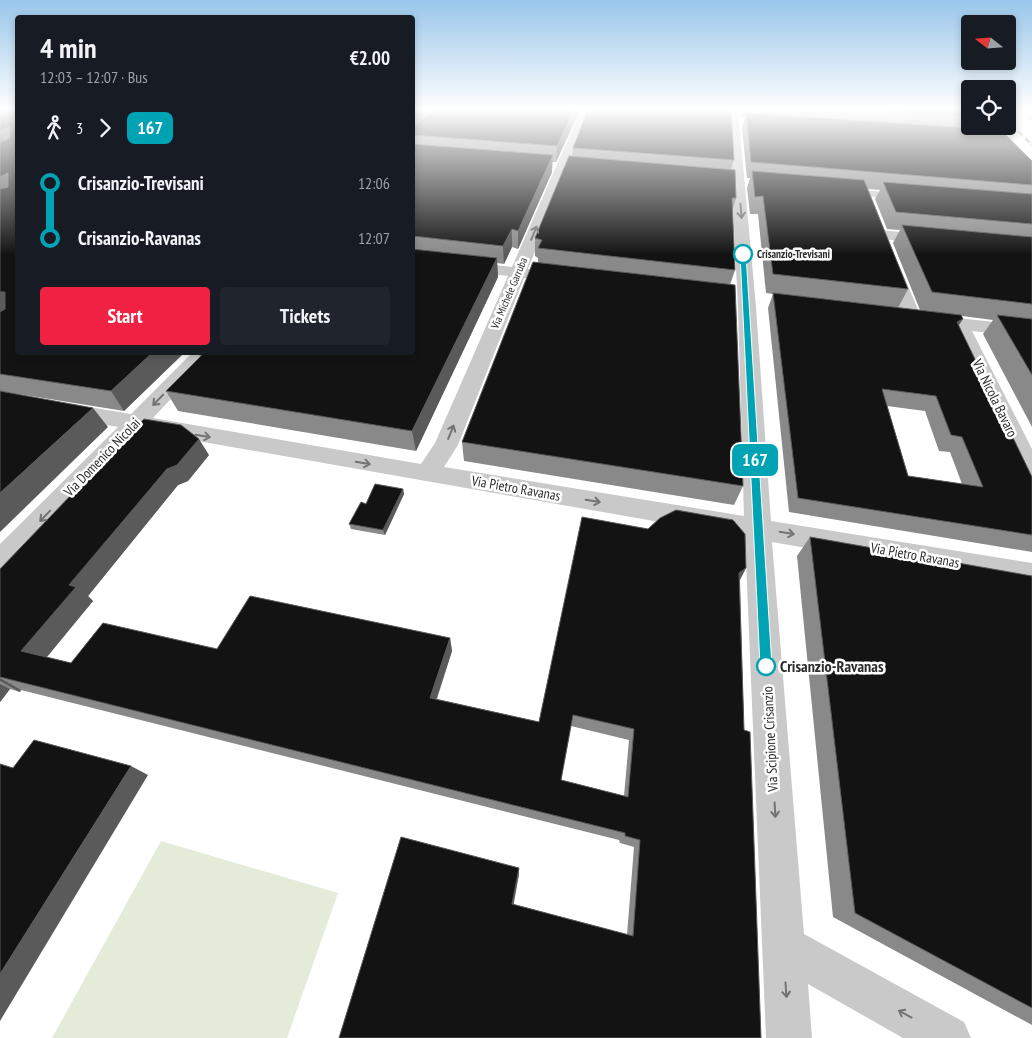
<!DOCTYPE html>
<html lang="en">
<head>
<meta charset="utf-8">
<style>
  :root { --surface:#171b24; --page:#20242c; --text:#f1f3f6; --muted:#9ea1a6; --accent:#f02142 }
  body { margin:0; font-family:"PT Sans Narrow",sans-serif; background:var(--page); color:var(--text); height:100vh; display:flex; flex-direction:column; font-size:19px; white-space:nowrap }
  * { box-sizing:border-box; margin:0 }
  p { font-size:16px; color:var(--muted) }
  .icon { flex:none; width:28px; height:28px; fill:none; stroke:currentColor; stroke-width:2; stroke-linecap:round; stroke-linejoin:round }
  .map { position:relative; flex:1; overflow:hidden }
  .drawer { position:absolute; left:15px; top:15px; width:400px; height:340px; display:flex; flex-direction:column; background:var(--surface); border-radius:5px; box-shadow:0 2px 8px #0003 }
  .drawer>* { flex:none }
  .badge { padding:0 10px; border-radius:8px; font-size:18px; line-height:32px }
  .needle { width:32px; rotate:287deg }
  .controls { position:absolute; left:961px; top:15px; display:grid; gap:10px }
  .controls a { display:grid; place-items:center; width:55px; height:55px; border-radius:5px; background:var(--surface); box-shadow:0 2px 8px #0003; font-size:25px }
  .map>.badge { position:absolute; translate:-50% -50%; box-shadow:0 0 0 2px #fff }
  .legs { display:flex; align-items:center; gap:8px; height:55px; padding:0 25px; font-size:16px }
  .legs p { margin-inline-start:auto }
  .head { display:flex; align-items:center; justify-content:space-between; height:85px; padding:0 25px }
  h1 { font-size:28px; font-weight:600; line-height:38px }
  .action { display:flex; gap:10px; margin-top:auto; padding:10px 25px }
  .action a { flex:1; height:58px; border-radius:5px; background:var(--accent); color:#fff; font-size:20px; font-weight:600; line-height:58px; text-align:center }
  .action a+a { background:var(--page); color:var(--text) }
  ul { padding:0 25px; list-style:none }
  li { display:flex; align-items:center; gap:18px; height:55px; font-size:19px }
  li i { display:grid; place-items:center; width:8px; height:100%; margin:0 6px; background:currentColor }
  li i::after { content:''; width:12px; height:12px; margin:-6px; border:4px solid; border-radius:50%; background:var(--surface) }
  li p { margin-inline-start:auto }
  li:first-child i { background:linear-gradient(#0000 50%,currentColor 0) }
  li:last-child i { background:linear-gradient(currentColor 50%,#0000 0) }
  .map>svg:first-child { display:block }
  .green { fill:#e4ebd8 }
  .lines { fill:none; stroke-linecap:round; stroke-linejoin:round }
  .pedestrian { fill:#c9c9c9; fill-rule:evenodd }
  .minor { fill:#c9c9c9; fill-rule:evenodd }
  .tertiary { fill:#c9c9c9; fill-rule:evenodd }
  .rail-casing { stroke:#818181; stroke-width:2.5 }
  .rail { stroke:#fff; stroke-width:2; stroke-dasharray:5; stroke-linecap:butt }
  .wall { fill:#898989; fill-rule:evenodd }
  .shaded-wall { fill:#5a5a5a }
  .building { fill:#131313; stroke:#5a5a5a; fill-rule:evenodd }
  .oneway { stroke:#737373 }
  .line-1 { fill:#00a3b4; stroke:#fff }
  .stop-1-dot { fill:#fff; stroke:#00a3b4; stroke-width:2.5 }
  .labels { text-anchor:middle; dominant-baseline:central; stroke-width:5; stroke-linejoin:round; paint-order:stroke }
  .far-stop-label { font-size:11px; font-weight:bold; fill:#2c2c2c; stroke:#fff; text-anchor:start }
  .far-street-label { font-size:11px; fill:#2c2c2c; stroke:#fff }
  .street-label { font-size:14px; fill:#2c2c2c; stroke:#fff }
  .near-stop-label { font-size:16px; font-weight:bold; fill:#2c2c2c; stroke:#fff; text-anchor:start }
</style>
</head>
<body>
<div class="map">
<svg width="1032" height="1038" viewBox="0 0 1032 1038">
  <rect width="100%" height="100%" fill="#fff"/>
  <!-- green -->
  <polygon class="green" points="161,841 338,893 287,1038 52,1038"/>
  <g class="lines">
    <!-- pedestrian -->
    <polygon class="pedestrian" points="843,188 904,194 909,197 904,200 839,193 838,191 839,189"/>
    <!-- minor -->
    <g class="minor">
      <polygon points="581,110 591,110 528,269 570,274 573,278 570,282 564,283 524,278 458,445 444,467 744,516 738,307 728,110 738,110 756,307 771,521 1032,563 1032,587 772,542 804,934 964,1022 971,1038 903,1038 808,984 812,1038 766,1038 745,537 141,431 10,570 0,574 0,544 118,427 0,406 0,392 131,414 193,352 215,352 153,418 421,464 435,443 508,276 412,265 412,255 512,267"/>
      <polygon points="880,230 931,235 937,237 939,240 937,243 931,245 875,238 872,235 875,232"/>
      <polygon points="891,260 897,261 899,265 920,314 1032,326 1032,338 972,331 1032,449 1032,482 1023,479 1020,473 952,328 905,322 903,318 883,265 885,261"/>
    </g>
    <!-- tertiary -->
    <g class="tertiary">
      <polygon points="1017,110 1030,110 1032,112 1032,121 1028,120"/>
      <polygon points="985,126 998,126 1032,161 1032,173 1027,172"/>
    </g>
    <!-- rail casing -->
    <g class="rail-casing">
      <polyline id="rail" points="1008,121 1032,145"/>
    </g>
    <!-- rail -->
    <use href="#rail" class="rail"/>
  </g>
  <!-- wall -->
  <g class="wall">
    <polygon points="0,110 18,110 185,352 124,411 0,391"/>
    <polygon points="412,110 431,110 414,127 432,110 580,110 556,162 552,162 552,172 518,249 512,247 504,264 497,263 498,277 416,451 178,411 166,391 200,357 198,352 412,352"/>
    <path d="M739,110H970V126H985L983,128L1032,161V427L983,334L993,320L962,316L958,325L1032,477V552L789,512L768,308L773,294L766,293L758,214H750L747,188L750,178H747L742,128L745,117H741ZM868,189L880,190L875,199L887,229L900,230L893,243L920,310L898,308L908,289ZM887,406L925,411L939,451L950,452L962,484L908,476Z"/>
    <polygon points="573,148 734,160 731,169 736,198 732,212 735,270 730,285 743,486 734,505 464,461 462,442 538,263 538,258 535,256 535,238 572,157"/>
    <path d="M209,455L188,481L178,485L88,596L93,601L47,657L71,663L217,649L450,638L452,651L437,699L539,722L746,568L740,580L744,730L761,1038H339L519,874L513,904L627,935L634,847L620,843L619,840L21,690L20,692L10,689L0,702V569ZM571,726L629,740L624,796L561,780Z"/>
    <polygon points="403,489 404,494 385,535 351,529 349,524 366,504"/>
    <polygon points="810,537 1032,576 1032,1025 833,917 797,556"/>
  </g>
  <!-- shaded-wall -->
  <g class="shaded-wall">
    <polygon points="414,110 431,110 412,128 412,111"/>
    <polygon points="574,110 580,110 556,162 557,146"/>
    <polygon points="10,127 18,140 0,149 0,130"/>
    <polygon points="553,155 552,172 518,249 518,231"/>
    <polygon points="8,173 18,189 0,198 0,177"/>
    <polygon points="512,229 512,247 504,264 503,246"/>
    <polygon points="497,258 498,277 416,451 412,431"/>
    <polygon points="0,292 5,292 18,308 0,320"/>
    <polygon points="963,319 953,334 957,322"/>
    <polygon points="153,352 185,352 124,411 111,391"/>
    <polygon points="93,408 108,427 0,532 0,493"/>
    <polygon points="199,439 209,455 188,481 178,485 88,596 93,601 41,664 21,651 69,585 167,469"/>
    <polygon points="403,489 404,494 385,535 383,530"/>
    <polygon points="746,568 738,583 739,573"/>
    <polygon points="450,638 452,651 433,709 430,698"/>
    <polygon points="0,678 21,690 20,692 0,681"/>
    <polygon points="0,684 10,689 0,702"/>
    <polygon points="131,766 148,775 0,1021 0,974"/>
    <polygon points="519,868 519,874 513,908 512,904"/>
  </g>
  <!-- building -->
  <g class="building">
    <polygon points="0,110 18,110 18,352 153,352 111,391 0,374 0,312 5,309 5,292 0,292 0,189 8,187 8,173 0,177 0,142 10,138 10,127 0,130"/>
    <polygon points="432,110 574,110 557,146 412,135 412,127 415,126"/>
    <polygon points="588,110 731,110 734,160 573,148"/>
    <polygon points="865,110 970,110 970,116"/>
    <polygon points="746,113 1001,130 1032,161 1032,185 751,162"/>
    <polygon points="412,144 553,155 518,231 512,229 503,246 412,236"/>
    <polygon points="569,156 735,170 736,198 732,198 735,270 538,248 542,240 535,238"/>
    <polygon points="752,171 864,180 908,289 773,274 763,196 755,197"/>
    <polygon points="883,182 1032,194 1032,224 896,212"/>
    <polygon points="902,225 1032,237 1032,304 932,292"/>
    <polygon points="412,249 497,258 412,431 166,391 203,354 201,352 412,352"/>
    <polygon points="533,262 735,285 743,486 462,442"/>
    <path d="M773,293L961,315L963,319L957,322L1032,477V535L798,498ZM882,389L936,396L951,435L962,437L983,487L908,476Z"/>
    <polygon points="997,315 1032,319 1032,375"/>
    <polygon points="0,391 93,408 0,493"/>
    <path d="M144,419L181,425L199,439L177,465L167,469L69,585L76,587L21,651L71,663L103,623L217,649L250,596L450,638L430,698L539,722L582,517L648,529L660,518L676,510L733,520L745,534L746,568L739,573L744,730L750,732L761,1038H339L401,837L519,868L512,904L633,936L640,840L625,836V833L0,677V569ZM573,715L634,729L628,797L561,780Z"/>
    <polygon points="375,484 403,489 383,530 349,524 361,502 366,504"/>
    <polygon points="810,537 1032,576 1032,1008 855,913"/>
    <polygon points="34,740 131,766 0,974 0,764 13,768"/>
  </g>
  <!-- one-way arrows -->
  <defs><path id="oneway-shaft" d="M-6 0H5M1.5-3L5.5 0L1.5 3" fill="none" stroke-width="1.6" stroke-linecap="round" stroke-linejoin="round" transform="scale(1.25)"/></defs>
  <g class="oneway">
    <use href="#oneway-shaft" transform="translate(741 211) rotate(86)"/>
    <use href="#oneway-shaft" transform="translate(534 233) rotate(-67)"/>
    <use href="#oneway-shaft" transform="translate(158 400) rotate(134)"/>
    <use href="#oneway-shaft" transform="translate(451 432) rotate(-68)"/>
    <use href="#oneway-shaft" transform="translate(203 436) rotate(10)"/>
    <use href="#oneway-shaft" transform="translate(363 463) rotate(10)"/>
    <use href="#oneway-shaft" transform="translate(593 501) rotate(10)"/>
    <use href="#oneway-shaft" transform="translate(45 516) rotate(134)"/>
    <use href="#oneway-shaft" transform="translate(787 533) rotate(10)"/>
    <use href="#oneway-shaft" transform="translate(775 810) rotate(87)"/>
    <use href="#oneway-shaft" transform="translate(786 990) rotate(86)"/>
    <use href="#oneway-shaft" transform="translate(905 1014) rotate(-151)"/>
  </g>
  <!-- sky -->
  <linearGradient id="sky" x2="0" y2="1"><stop stop-color="#99c6ea"/><stop offset="0.43" stop-color="#fff"/><stop offset="1" stop-color="#fff" stop-opacity="0"/></linearGradient>
  <rect width="1032" height="255" fill="url(#sky)"/>
  <!-- line-1 -->
  <polygon class="line-1" points="743,253 746,254 772,666 770,670 766,672 762,670 760,666 740,254"/>
  <!-- markers -->
  <g class="stop-1-dot">
    <circle cx="743" cy="254" r="9"/>
    <circle cx="766" cy="666" r="9"/>
  </g>
  <g class="labels">
    <!-- far-stop labels -->
    <g class="far-stop-label">
      <text x="757" y="254">Crisanzio-Trevisani</text>
    </g>
    <!-- far-street labels -->
    <g class="far-street-label">
      <text transform="translate(509 293) rotate(-67)">Via Michele Garruba</text>
    </g>
    <!-- street labels -->
    <g class="street-label">
      <text transform="translate(995 398) rotate(64)">Via Nicola Bavaro</text>
      <text transform="translate(102 457) rotate(-46)">Via Domenico Nicolai</text>
      <text transform="translate(516 488) rotate(10)">Via Pietro Ravanas</text>
      <text transform="translate(915 555) rotate(10)">Via Pietro Ravanas</text>
      <text transform="translate(770 739) rotate(-93)">Via Scipione Crisanzio</text>
    </g>
    <!-- near-stop labels -->
    <g class="near-stop-label">
      <text x="780" y="666">Crisanzio-Ravanas</text>
    </g>
  </g>
</svg>
<div class="controls">
<a><svg class="needle" viewBox="-14 -14 28 28"><path d="M0-13l5 13h-10z" fill="#e53935"/><path d="M0 13l5-13h-10z" fill="#9ea1a6"/></svg></a>
<a><svg class="icon" aria-label="locate" viewBox="0 0 24 24"><circle cx="12" cy="12" r="6"/><path d="M12 2v4M12 18v4M2 12h4M18 12h4"/></svg></a>
</div>
<b class="badge" style="left:755px;top:460px;background:#00a3b4;color:#fff">167</b>
<section class="drawer">
<div class="head"><div><h1>4 min</h1><p>12:03 – 12:07 · Bus</p></div><b>€2.00</b></div>
<div class="legs"><svg class="icon" aria-label="walk" viewBox="0 0 24 24"><circle cx="13" cy="4" r="2"/><path d="M13 8l-2 6 4 7M11 14l-3 7M7 12l3-4h3l4 4"/></svg>3<svg class="icon" aria-label="forward" viewBox="0 0 24 24"><path d="M9 5l7 7-7 7"/></svg><b class="badge" style="background:#00a3b4;color:#fff">167</b></div>
<ul>
<li><i style="color:#00a3b4"></i><b>Crisanzio-Trevisani</b><p>12:06</p></li>
<li><i style="color:#00a3b4"></i><b>Crisanzio-Ravanas</b><p>12:07</p></li>
</ul>
<div class="action"><a>Start</a><a>Tickets</a></div>
</section>
</div>
</body>
</html>
